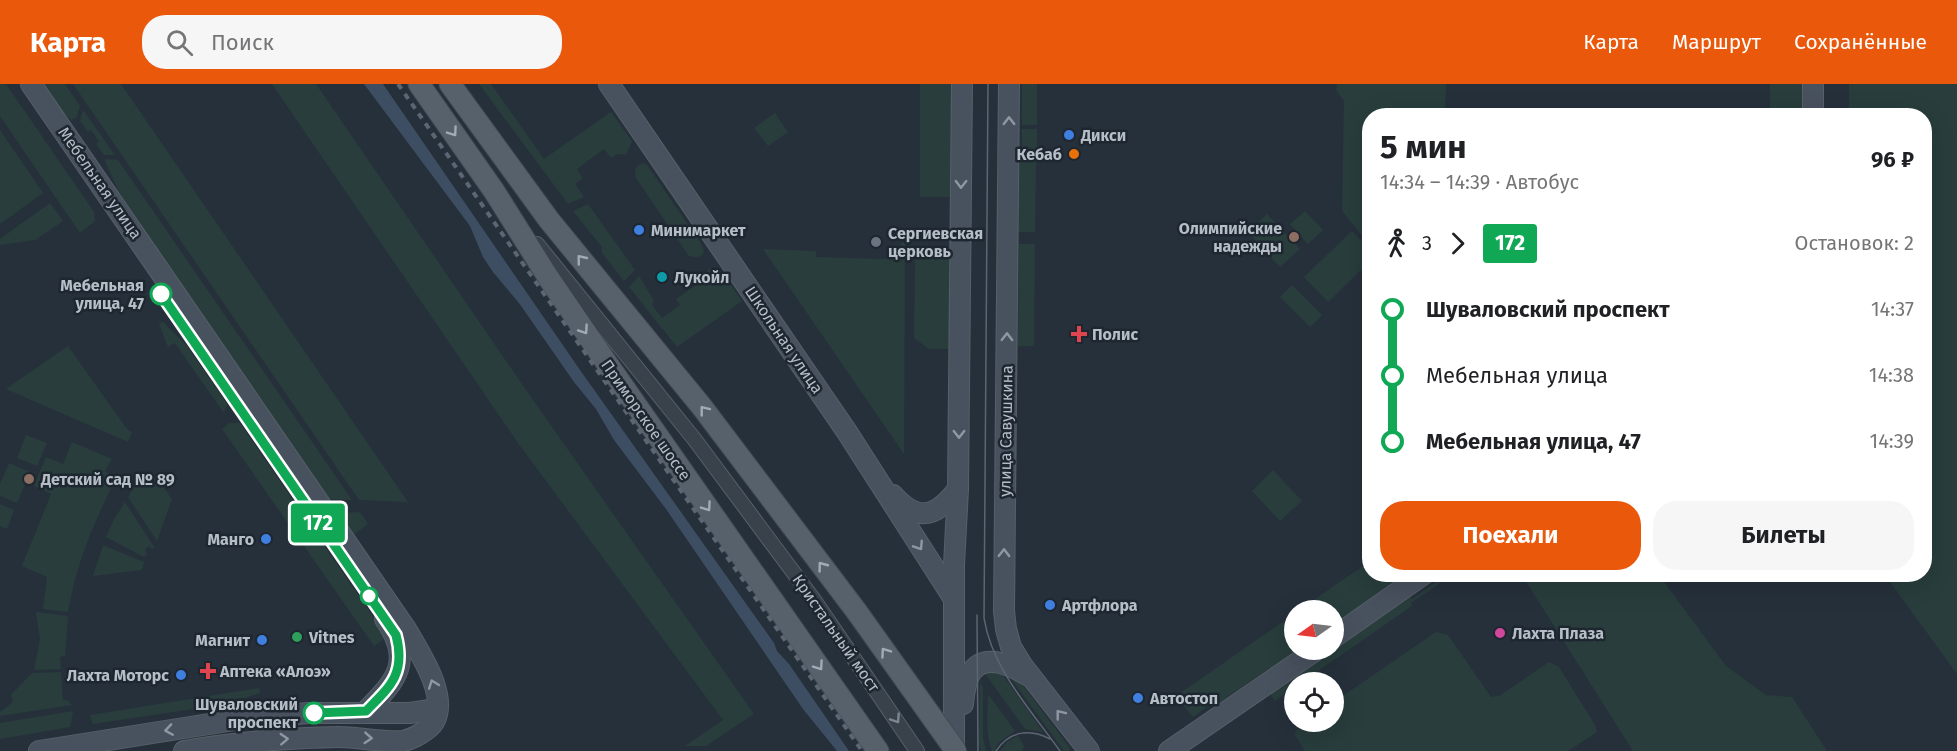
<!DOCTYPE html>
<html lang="ru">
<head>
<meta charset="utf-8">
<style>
  :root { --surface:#fff; --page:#f6f6f6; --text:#202124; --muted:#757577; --accent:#ea580c }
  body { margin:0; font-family:"Fira Sans",sans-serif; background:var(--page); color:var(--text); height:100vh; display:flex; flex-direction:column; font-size:22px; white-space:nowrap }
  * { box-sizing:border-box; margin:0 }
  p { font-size:20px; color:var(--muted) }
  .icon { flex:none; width:33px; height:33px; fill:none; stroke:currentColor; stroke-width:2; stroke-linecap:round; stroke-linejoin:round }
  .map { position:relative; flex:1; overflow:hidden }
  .drawer { position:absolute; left:1362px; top:24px; width:570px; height:474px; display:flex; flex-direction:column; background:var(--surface); border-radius:24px; box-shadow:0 6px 24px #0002 }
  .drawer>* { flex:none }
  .badge { padding:0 12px; border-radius:4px; font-size:21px; line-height:39px }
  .needle { width:39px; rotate:256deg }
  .tools { position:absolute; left:1284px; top:516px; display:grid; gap:12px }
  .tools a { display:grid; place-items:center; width:60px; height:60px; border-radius:50%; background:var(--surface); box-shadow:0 6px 24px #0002; font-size:30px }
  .map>.badge { position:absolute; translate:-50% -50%; box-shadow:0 0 0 3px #fff }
  .legs { display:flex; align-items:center; gap:9px; height:66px; padding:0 18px; font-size:20px }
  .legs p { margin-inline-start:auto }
  .summary { display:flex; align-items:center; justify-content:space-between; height:102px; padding:0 18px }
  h1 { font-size:33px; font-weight:700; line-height:45px }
  .button { display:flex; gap:12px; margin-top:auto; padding:12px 18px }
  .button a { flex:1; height:69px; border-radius:24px; background:var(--accent); color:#fff; font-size:24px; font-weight:700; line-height:69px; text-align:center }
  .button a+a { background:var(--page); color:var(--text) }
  ul { padding:0 18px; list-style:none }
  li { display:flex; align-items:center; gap:21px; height:66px; font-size:22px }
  li i { display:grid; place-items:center; width:9px; height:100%; margin:0 8px; background:currentColor }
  li i::after { content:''; width:15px; height:15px; margin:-8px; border:4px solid; border-radius:50%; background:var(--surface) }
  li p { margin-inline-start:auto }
  li:first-child i { background:linear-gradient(#0000 50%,currentColor 0) }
  li:last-child i { background:linear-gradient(currentColor 50%,#0000 0) }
  header { display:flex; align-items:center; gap:36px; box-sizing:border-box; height:84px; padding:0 30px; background:var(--accent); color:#fff }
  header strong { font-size:28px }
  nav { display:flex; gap:33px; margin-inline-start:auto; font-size:21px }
  .search { width:420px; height:54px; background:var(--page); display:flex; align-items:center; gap:15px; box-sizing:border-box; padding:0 21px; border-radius:24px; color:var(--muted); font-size:22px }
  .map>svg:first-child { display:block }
  .green { fill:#293d3d }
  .water { fill:#3d4e63 }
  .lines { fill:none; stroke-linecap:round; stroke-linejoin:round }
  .street-casing { stroke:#576069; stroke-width:16 }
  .secondary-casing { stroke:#576069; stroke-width:22 }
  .primary-casing { stroke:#424b54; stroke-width:23 }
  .street { stroke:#39424b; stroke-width:14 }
  .secondary { stroke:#48515e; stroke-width:20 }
  .primary { stroke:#57616b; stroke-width:21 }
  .tram { stroke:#5c6672; stroke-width:1.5 }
  .rail { stroke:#5c6672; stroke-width:4; stroke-dasharray:6 6; stroke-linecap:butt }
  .primary-bridge-casing { stroke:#424b54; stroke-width:23; stroke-linecap:butt }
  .primary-bridge { stroke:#57616b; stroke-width:21 }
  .oneway { stroke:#8f97a2 }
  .oneway2 { stroke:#a2abb5 }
  .oneway3 { stroke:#7d868f }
  .line-1-casing { stroke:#fff; stroke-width:14 }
  .line-1 { stroke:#10a855; stroke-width:9 }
  .shop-dot { fill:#3f7fe0; stroke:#1e2730; stroke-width:2 }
  .food-dot { fill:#e8710a; stroke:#1e2730; stroke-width:2 }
  .education-dot { fill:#8d6e63; stroke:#1e2730; stroke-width:2 }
  .worship-dot { fill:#6b7280; stroke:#1e2730; stroke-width:2 }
  .culture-dot { fill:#0f9aa8; stroke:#1e2730; stroke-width:2 }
  .stop-1-dot { fill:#fff; stroke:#10a855; stroke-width:3 }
  .health-dot { fill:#e0444e; stroke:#1e2730; stroke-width:2 }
  .hotel-dot { fill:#d1479c; stroke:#1e2730; stroke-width:2 }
  .leisure-dot { fill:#2e9e5b; stroke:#1e2730; stroke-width:2 }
  .labels { text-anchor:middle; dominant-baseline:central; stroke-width:5; stroke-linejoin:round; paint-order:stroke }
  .poi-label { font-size:16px; font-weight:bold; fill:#b5bdc7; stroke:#1e2730; text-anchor:start }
  .street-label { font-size:16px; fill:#b5bdc7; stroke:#1e2730 }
  .stop-label { font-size:16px; font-weight:bold; fill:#b5bdc7; stroke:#1e2730; text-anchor:end }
</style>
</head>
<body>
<header>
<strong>Карта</strong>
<div class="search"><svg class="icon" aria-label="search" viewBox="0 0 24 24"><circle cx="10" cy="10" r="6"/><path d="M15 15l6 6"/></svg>Поиск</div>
<nav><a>Карта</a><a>Маршрут</a><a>Сохранённые</a></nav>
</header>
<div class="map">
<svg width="1957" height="667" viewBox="0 0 1957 667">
  <rect width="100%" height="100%" fill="#26303b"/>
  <!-- green -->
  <g class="green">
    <polygon points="0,0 6,0 94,128 95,137 80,149 0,32"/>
    <polygon points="39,0 65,0 80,22 77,33 71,36 47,12"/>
    <polygon points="73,0 121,0 408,418 359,416"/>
    <polygon points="272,0 316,0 526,306 754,630 706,662 685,662 723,636 518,359"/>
    <polygon points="479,0 491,0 544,75 611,28 632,57 626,71 617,70 611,74 604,65 577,85 583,94 575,100 584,113 568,120"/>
    <rect x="920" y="0" width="31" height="113"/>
    <rect x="1022" y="0" width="15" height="41"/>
    <polygon points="1337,0 1446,0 1445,31 1370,32 1369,160 1342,127 1344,17 1336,6"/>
    <rect x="1770" y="0" width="32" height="31"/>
    <polygon points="1849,0 1957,0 1957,590 1885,491 1924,490 1924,32 1849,31"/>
    <polygon points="83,26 115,71 104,71 96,60 99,57 91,46 88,48 80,37"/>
    <polygon points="775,29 788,48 768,62 754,44"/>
    <rect x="1022" y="45" width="15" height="21"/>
    <polygon points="0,46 43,109 0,140"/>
    <polygon points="106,75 118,76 352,416 328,415 137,142 140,139 119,108 105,77"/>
    <polygon points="1019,77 1036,77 1035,148 1018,148"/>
    <path d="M643,79L647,81L702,161L704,168C700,174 696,174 689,172L636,94L635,86L638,81Z"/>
    <polygon points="50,119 63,137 35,156 0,161 0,155"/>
    <polygon points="588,120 635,186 624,197 602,169 602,163 573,127"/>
    <polygon points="1305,127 1323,146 1308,160 1290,140"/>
    <polygon points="1267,130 1300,165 1280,183 1248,148"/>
    <polygon points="1352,147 1369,165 1369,178 1328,218 1304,193"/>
    <path d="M901,159H905L904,370L763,165L816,167V173L883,175C895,174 898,170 901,159Z"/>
    <polygon points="1019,160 1035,160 1034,262 1018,262"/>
    <polygon points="949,174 949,265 929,265 914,254 915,175"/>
    <polygon points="710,184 721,187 742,217 677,263 629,203 639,192 654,217 652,221 662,234 680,221 676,215 705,195 706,189"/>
    <polygon points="1292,201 1322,231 1310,243 1280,213"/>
    <polygon points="163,238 187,262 227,320 224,329 175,259 168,263 159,240"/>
    <polygon points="68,262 127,345 132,348 128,358 6,305"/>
    <polygon points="230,339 240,339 387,553 374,562 222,345"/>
    <polygon points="26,351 47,359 37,382 17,374"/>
    <path d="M72,358L112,375L105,387L116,394C93,441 77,477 68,528L43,525L47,493L22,482L51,410L34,402L46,373L63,380Z"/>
    <polygon points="9,379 30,388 17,419 0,412 0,400"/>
    <polygon points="1273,386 1302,417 1280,437 1252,407"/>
    <path d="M154,391L172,415L157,457L128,413C135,402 139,391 154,391Z"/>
    <polygon points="125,418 154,463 152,465 149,462 145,465 147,470 144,473 106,453 113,437"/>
    <polygon points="0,420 14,426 7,445 0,442"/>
    <polygon points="360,428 368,440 352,452 338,431 341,429"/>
    <polygon points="103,461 144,478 142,486 93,492"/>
    <polygon points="1369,478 1370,490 1404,491 1334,539 1334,526 1299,526"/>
    <polygon points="1446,491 1452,491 1411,519 1412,522 1302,598 1294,598 1294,603 1275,617 1270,610 1410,513 1412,515"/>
    <polygon points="1522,491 1659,491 1726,582 1766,611 1792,613 1827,667 1633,667"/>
    <polygon points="36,528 68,532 65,572 60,573 61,585 34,586 40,555"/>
    <polygon points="1294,530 1296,566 1220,618 1217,615 1193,633 1176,612"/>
    <path d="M1436,548L1448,551L1491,613L1499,612L1549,578L1559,583L1595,641L1597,648L1568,667H1305L1294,650C1304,634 1317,638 1334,638V618Z"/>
    <polygon points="998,584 1043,648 1025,645 983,587"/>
    <polygon points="1004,585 1017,595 1024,603 1070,664 1069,667 1064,667"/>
    <polygon points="61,588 63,616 67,616 72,621 0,632 0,628 13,618 11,611 32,589"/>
    <polygon points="980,598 983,603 983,653 986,667 981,667 979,660"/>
    <polygon points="259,604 260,609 227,620 93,640 90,631"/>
    <path d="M988,610L1015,647L998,659L994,667H992C985,650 988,629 988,610Z"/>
    <polygon points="73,627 70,643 0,655 0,639"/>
    <polygon points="1018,652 1024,662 1022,667 1000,667 1008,657"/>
  </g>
  <!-- water -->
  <polygon class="water" points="364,0 383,0 580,286 774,559 777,567 789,580 849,667 837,667 803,625 666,425 614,356 596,325 574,298 519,219 493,188 483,173 470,142"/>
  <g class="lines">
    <!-- street casing -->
    <g class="street-casing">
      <polyline id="street" points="537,160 695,356 814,516 917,667"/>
    </g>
    <!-- secondary casing -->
    <g class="secondary-casing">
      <g id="secondary">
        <path d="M31,0L406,545C419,568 449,611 434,638C429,646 413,655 403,657C387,659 358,653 339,653C287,654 236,658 184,667"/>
        <polyline points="609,0 847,348 954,515"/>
        <polyline points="1009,0 1004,527 1006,545 1011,563 1022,581 1089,667"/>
        <polyline points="1813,32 1813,0"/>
        <path d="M893,411C919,440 937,432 958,405"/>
        <polyline points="1334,553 1424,490"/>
        <path d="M963,620C964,609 965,596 972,587C987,568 1013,583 1029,592"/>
        <path d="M366,627C397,596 414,577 385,535"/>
        <polyline points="39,667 247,634 309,629 410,629 437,625"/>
        <polyline points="954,667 954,481 958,405 962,0"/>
        <polyline points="1169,667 1316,566"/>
      </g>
    </g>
    <!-- primary casing -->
    <g class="primary-casing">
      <g id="primary">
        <polyline points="419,0 494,107 548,193 606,278 878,667"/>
        <polyline points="450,0 549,136 702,323 857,528"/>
      </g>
    </g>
    <!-- street -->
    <use href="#street" class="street"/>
    <!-- secondary -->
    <use href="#secondary" class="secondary"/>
    <!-- primary -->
    <use href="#primary" class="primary"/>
    <!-- tram -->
    <g class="tram">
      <path d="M988,0L984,534C992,585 1031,626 1060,667"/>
      <polyline points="977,531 978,667"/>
      <path d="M996,667C1009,647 1030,644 1050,655"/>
    </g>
    <!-- rail -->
    <polyline class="rail" points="398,0 862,667"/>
    <!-- primary-bridge casing -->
    <g class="primary-bridge-casing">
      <polyline id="primary-bridge" points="857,528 956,667"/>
    </g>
    <!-- primary-bridge -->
    <use href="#primary-bridge" class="primary-bridge"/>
  </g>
  <!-- one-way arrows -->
  <defs><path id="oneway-chevron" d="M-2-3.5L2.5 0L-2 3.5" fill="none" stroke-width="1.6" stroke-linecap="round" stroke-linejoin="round" transform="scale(1.5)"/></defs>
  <g class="oneway">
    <use href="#oneway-chevron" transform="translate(1009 37) rotate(-90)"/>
    <use href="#oneway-chevron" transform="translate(961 100) rotate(91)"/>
    <use href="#oneway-chevron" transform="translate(1007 253) rotate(-89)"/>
    <use href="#oneway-chevron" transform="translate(959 350) rotate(90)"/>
    <use href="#oneway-chevron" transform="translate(919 462) rotate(57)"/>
    <use href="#oneway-chevron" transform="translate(1004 469) rotate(-89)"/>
    <use href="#oneway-chevron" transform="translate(433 600) rotate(-110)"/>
    <use href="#oneway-chevron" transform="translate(1060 630) rotate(-128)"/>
    <use href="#oneway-chevron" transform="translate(169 646) rotate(171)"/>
    <use href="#oneway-chevron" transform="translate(368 654) rotate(4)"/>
    <use href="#oneway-chevron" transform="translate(284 655) rotate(-3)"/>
  </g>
  <g class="oneway2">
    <use href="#oneway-chevron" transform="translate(453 48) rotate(55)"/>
    <use href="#oneway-chevron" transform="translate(581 175) rotate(-129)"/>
    <use href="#oneway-chevron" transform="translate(584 246) rotate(56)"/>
    <use href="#oneway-chevron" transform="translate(704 326) rotate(-128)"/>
    <use href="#oneway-chevron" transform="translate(707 423) rotate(55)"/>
    <use href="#oneway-chevron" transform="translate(822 482) rotate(-127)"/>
    <use href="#oneway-chevron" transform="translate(885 568) rotate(-125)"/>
    <use href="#oneway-chevron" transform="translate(819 582) rotate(55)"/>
  </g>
  <use class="oneway3" href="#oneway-chevron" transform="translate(896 635) rotate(56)"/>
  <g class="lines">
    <!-- line-1 casing -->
    <g class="line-1-casing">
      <path id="line-1" d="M161,210L396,551C406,589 391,602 366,627L314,629"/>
    </g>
    <!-- line-1 -->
    <use href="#line-1" class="line-1"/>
  </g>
  <!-- markers -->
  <g class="shop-dot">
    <circle cx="1069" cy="51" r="6"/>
    <circle cx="639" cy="146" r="6"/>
    <circle cx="266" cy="455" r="6"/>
    <circle cx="1050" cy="521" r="6"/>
    <circle cx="262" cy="556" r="6"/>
    <circle cx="181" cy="591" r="6"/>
    <circle cx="1138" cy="614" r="6"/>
  </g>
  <circle class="food-dot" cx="1074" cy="70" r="6"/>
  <g class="education-dot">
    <circle cx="1294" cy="153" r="6"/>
    <circle cx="29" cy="395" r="6"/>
  </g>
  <circle class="worship-dot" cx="876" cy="158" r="6"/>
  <circle class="culture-dot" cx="662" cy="193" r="6"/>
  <g class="stop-1-dot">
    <circle cx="161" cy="210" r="10"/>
    <circle cx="369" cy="512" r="8"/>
    <circle cx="314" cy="629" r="10"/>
  </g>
  <g class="health-dot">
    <path d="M1076 241h6v6h6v6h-6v6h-6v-6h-6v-6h6z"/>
    <path d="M205 578h6v6h6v6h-6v6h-6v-6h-6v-6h6z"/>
  </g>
  <circle class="hotel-dot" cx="1500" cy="549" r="6"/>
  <circle class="leisure-dot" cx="297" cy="553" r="6"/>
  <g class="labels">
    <!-- poi labels -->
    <g class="poi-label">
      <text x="1081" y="51">Дикси</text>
      <text x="1062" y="70" text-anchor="end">Кебаб</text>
      <text x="1282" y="144" text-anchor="end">Олимпийские<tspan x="1282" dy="18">надежды</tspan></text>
      <text x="651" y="146">Минимаркет</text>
      <text x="888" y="149">Сергиевская<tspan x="888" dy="18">церковь</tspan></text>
      <text x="674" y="193">Лукойл</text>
      <text x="1092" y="250">Полис</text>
      <text x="41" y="395">Детский сад № 89</text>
      <text x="254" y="455" text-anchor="end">Манго</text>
      <text x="1062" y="521">Артфлора</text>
      <text x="1512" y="549">Лахта Плаза</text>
      <text x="309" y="553">Vitnes</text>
      <text x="250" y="556" text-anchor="end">Магнит</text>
      <text x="220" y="587">Аптека «Алоэ»</text>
      <text x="169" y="591" text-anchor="end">Лахта Моторс</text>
      <text x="1150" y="614">Автостоп</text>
    </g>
    <!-- street labels -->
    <g class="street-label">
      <text transform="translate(100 99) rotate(55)">Мебельная улица</text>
      <text transform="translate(784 256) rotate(56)">Школьная улица</text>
      <text transform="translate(646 336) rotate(55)">Приморское шоссе</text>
      <text transform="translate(1006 347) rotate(-89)">улица Савушкина</text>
      <text transform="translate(836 549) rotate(55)">Кристальный мост</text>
    </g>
    <!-- stop labels -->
    <g class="stop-label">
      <text x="144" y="201">Мебельная<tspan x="144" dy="18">улица, 47</tspan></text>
      <text x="298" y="620">Шуваловский<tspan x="298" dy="18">проспект</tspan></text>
    </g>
  </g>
</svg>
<div class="tools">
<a><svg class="needle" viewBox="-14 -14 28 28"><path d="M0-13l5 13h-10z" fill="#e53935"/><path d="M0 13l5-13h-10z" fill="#757577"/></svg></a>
<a><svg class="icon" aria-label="locate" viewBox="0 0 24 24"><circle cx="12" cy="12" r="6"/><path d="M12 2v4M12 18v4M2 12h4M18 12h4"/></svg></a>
</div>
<b class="badge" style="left:318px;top:439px;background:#10a855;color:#fff">172</b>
<section class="drawer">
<div class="summary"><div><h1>5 мин</h1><p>14:34 – 14:39 · Автобус</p></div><b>96 ₽</b></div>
<div class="legs"><svg class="icon" aria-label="walk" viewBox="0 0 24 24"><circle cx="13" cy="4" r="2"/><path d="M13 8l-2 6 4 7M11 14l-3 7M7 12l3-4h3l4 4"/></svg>3<svg class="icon" aria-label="forward" viewBox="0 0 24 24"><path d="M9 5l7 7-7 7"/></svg><b class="badge" style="background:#10a855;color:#fff">172</b><p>Остановок: 2</p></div>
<ul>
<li><i style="color:#10a855"></i><b>Шуваловский проспект</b><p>14:37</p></li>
<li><i style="color:#10a855"></i><span>Мебельная улица</span><p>14:38</p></li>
<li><i style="color:#10a855"></i><b>Мебельная улица, 47</b><p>14:39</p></li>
</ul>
<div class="button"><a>Поехали</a><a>Билеты</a></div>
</section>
</div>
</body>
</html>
